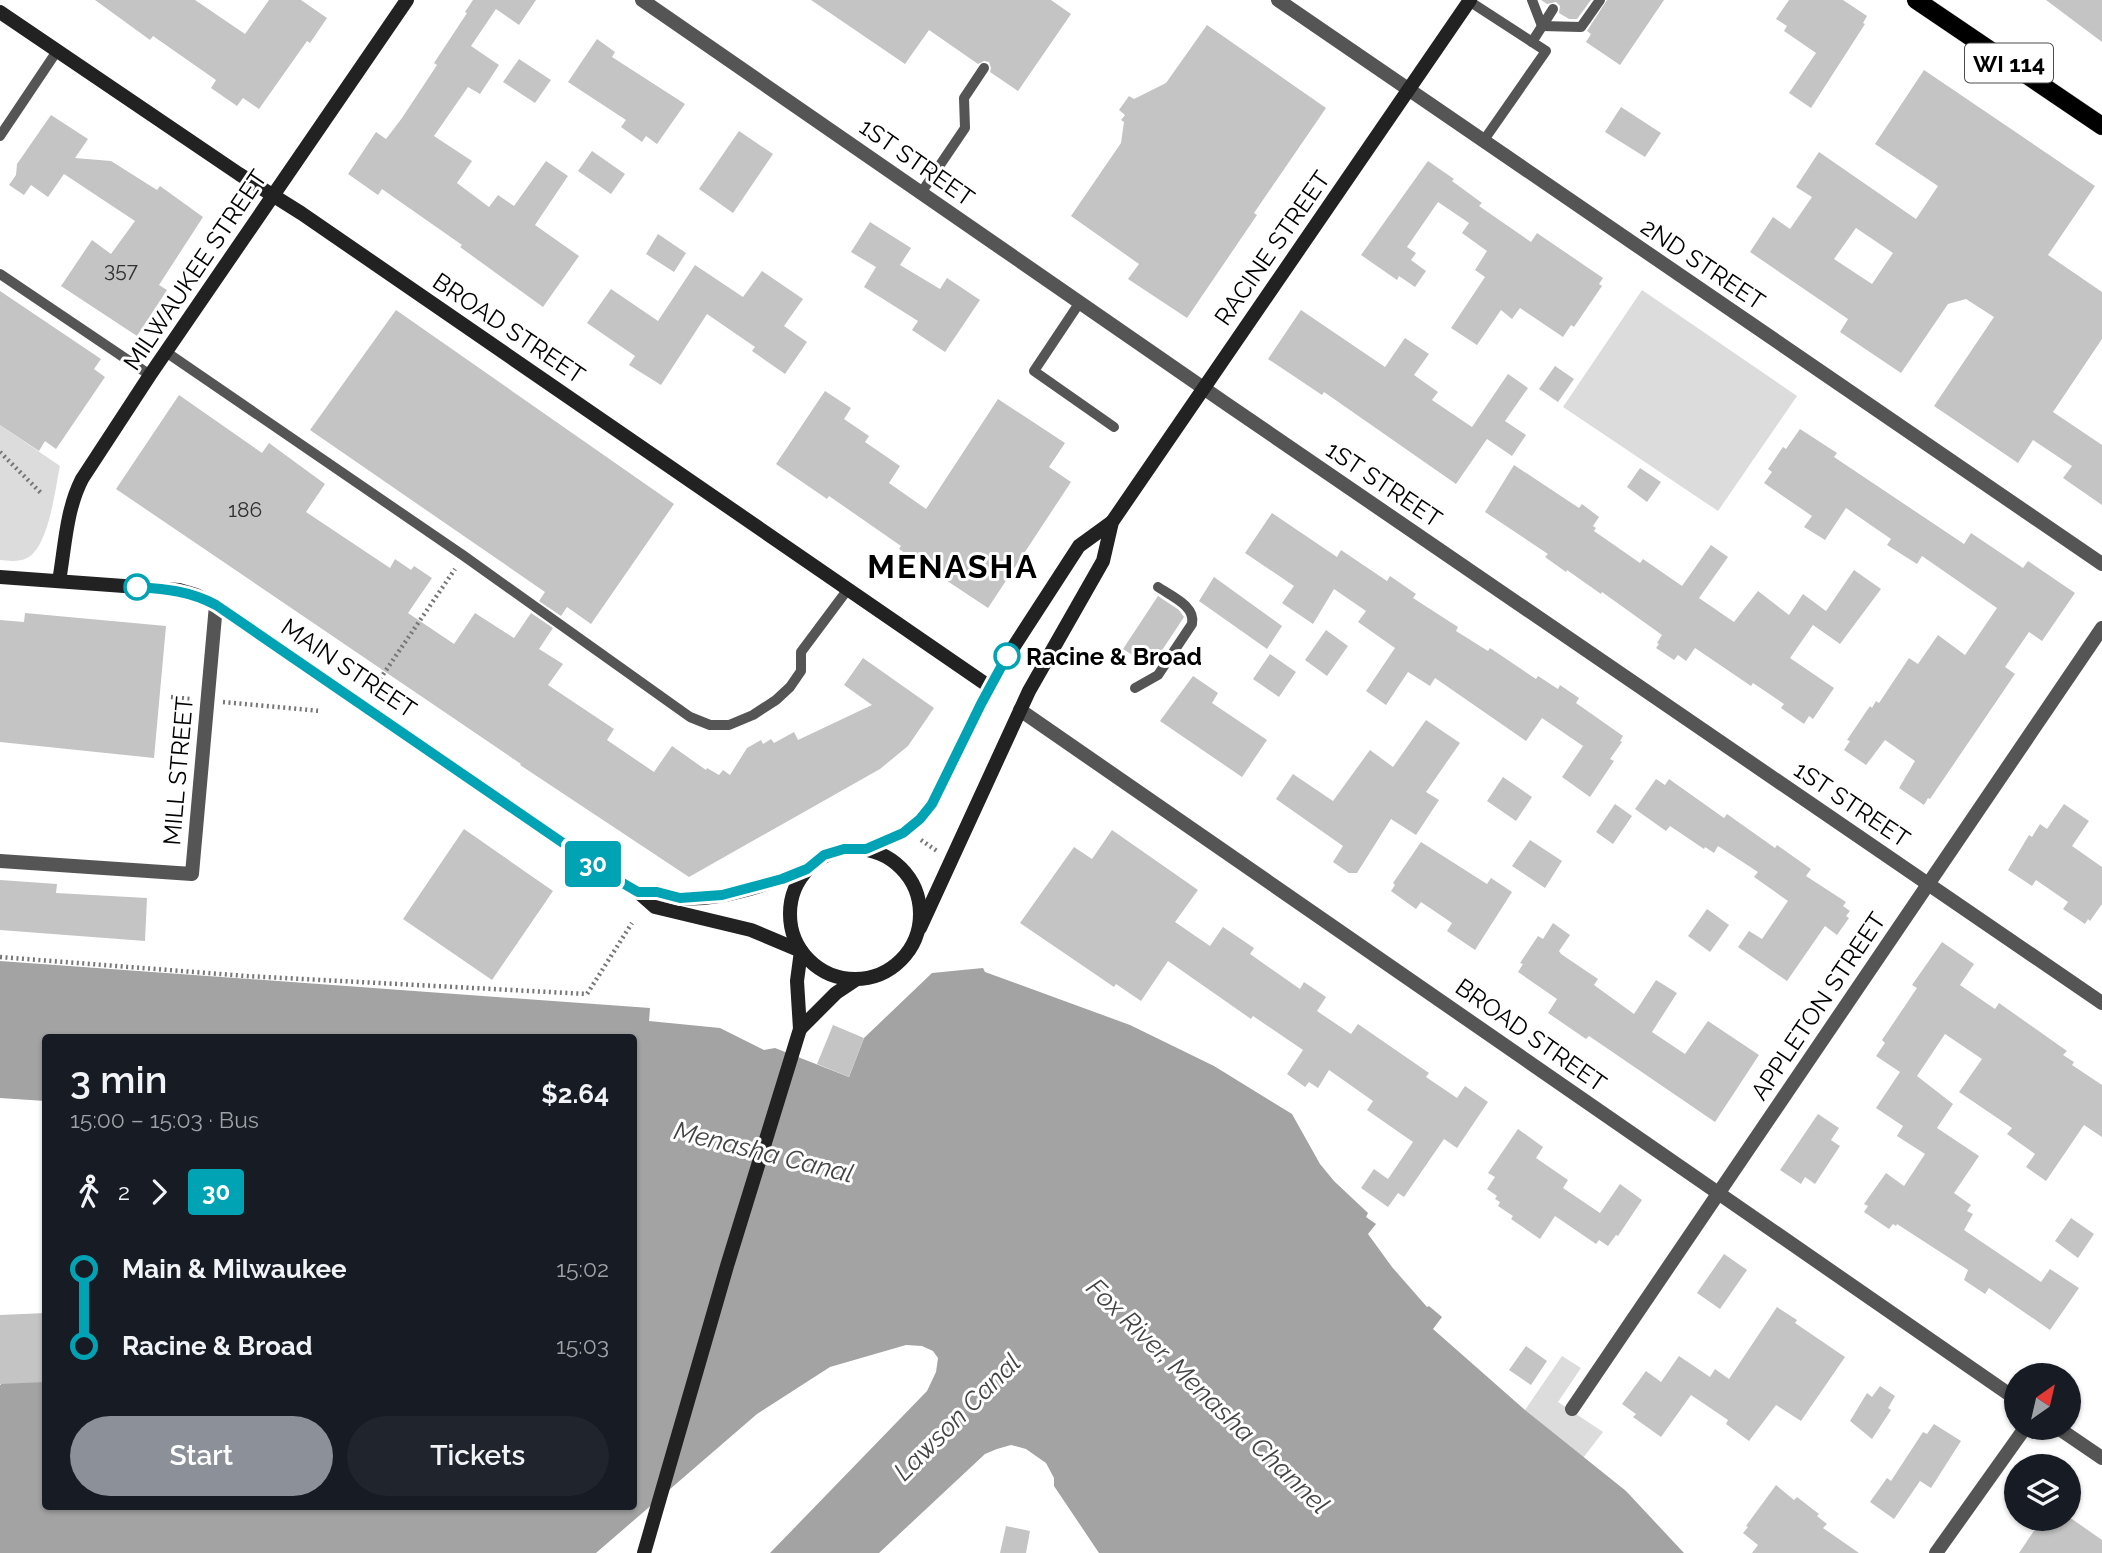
<!DOCTYPE html>
<html lang="en">
<head>
<meta charset="utf-8">
<style>
  :root { --surface:#171b24; --page:#20242c; --text:#f1f3f6; --muted:#9ea1a6; --accent:#8c9099 }
  body { margin:0; font-family:Raleway,sans-serif; background:var(--page); color:var(--text); height:100vh; display:flex; flex-direction:column; font-size:26px; white-space:nowrap }
  * { box-sizing:border-box; margin:0 }
  p { font-size:23px; color:var(--muted) }
  .icon { flex:none; width:38px; height:38px; fill:none; stroke:currentColor; stroke-width:2; stroke-linecap:round; stroke-linejoin:round }
  .map { position:relative; flex:1; overflow:hidden }
  .drawer { position:absolute; left:42px; top:1034px; width:595px; height:476px; display:flex; flex-direction:column; background:var(--surface); border-radius:7px; box-shadow:0 2px 5px #0004 }
  .drawer>* { flex:none }
  .badge { padding:0 14px; border-radius:5px; font-size:24px; line-height:46px }
  .needle { width:46px; rotate:34deg }
  .buttons { position:absolute; left:2004px; top:1363px; display:grid; gap:14px }
  .buttons a { display:grid; place-items:center; width:77px; height:77px; border-radius:50%; background:var(--surface); box-shadow:0 2px 5px #0004; font-size:35px }
  .map>.badge { position:absolute; translate:-50% -50%; box-shadow:0 0 0 4px #fff }
  .legs { display:flex; align-items:center; gap:10px; height:77px; padding:0 28px; font-size:23px }
  .legs p { margin-inline-start:auto }
  .headline { display:flex; align-items:center; justify-content:space-between; height:119px; padding:0 28px }
  h1 { font-size:38px; font-weight:600; line-height:52px }
  .primary-button { display:flex; gap:14px; margin-top:auto; padding:14px 28px }
  .primary-button a { flex:1; height:80px; border-radius:42px; background:var(--accent); color:#fff; font-size:28px; font-weight:600; line-height:80px; text-align:center }
  .primary-button a+a { background:var(--page); color:var(--text) }
  ul { padding:0 28px; list-style:none }
  li { display:flex; align-items:center; gap:24px; height:77px; font-size:26px }
  li i { display:grid; place-items:center; width:10px; height:100%; margin:0 9px; background:currentColor }
  li i::after { content:''; width:18px; height:18px; margin:-9px; border:5px solid; border-radius:50%; background:var(--surface) }
  li p { margin-inline-start:auto }
  li:first-child i { background:linear-gradient(#0000 50%,currentColor 0) }
  li:last-child i { background:linear-gradient(currentColor 50%,#0000 0) }
  .map>svg:first-child { display:block }
  .green { fill:#dcdcdc }
  .water { fill:#a3a3a3 }
  .building { fill:#c4c4c4; fill-rule:evenodd }
  .lines { fill:none; stroke-linecap:round; stroke-linejoin:round }
  .primary-casing { stroke:#dbdbdb; stroke-width:19 }
  .path { stroke:#777; stroke-width:4.5; stroke-dasharray:2 3.5; stroke-linecap:butt }
  .lane { stroke:#555; stroke-width:10 }
  .street { stroke:#555; stroke-width:14 }
  .secondary { stroke:#222; stroke-width:14 }
  .primary { stroke:#000; stroke-width:18 }
  .line-1-casing { stroke:#fff; stroke-width:16 }
  .line-1 { stroke:#00a3b4; stroke-width:10 }
  .stop-1-dot { fill:#fff; stroke:#00a3b4; stroke-width:3.5 }
  .labels { text-anchor:middle; dominant-baseline:central; stroke-width:6; stroke-linejoin:round; paint-order:stroke }
  .number-label { font-size:21px; fill:#313131 }
  .shield { fill:#fff; stroke:#4c4c4c; stroke-width:2 }
  .shield-label { font-size:23px; font-weight:bold; fill:#000 }
  .street-label { font-size:24px; fill:#000; stroke:#fff }
  .stop-label { font-size:24px; font-weight:bold; fill:#000; stroke:#fff; text-anchor:start }
  .water-label { font-size:26px; font-style:italic; fill:#444; stroke:#fff }
  .district-label { font-size:32px; font-weight:bold; letter-spacing:2px; fill:#000; stroke:#fff }
</style>
</head>
<body>
<div class="map">
<svg width="2102" height="1553" viewBox="0 0 2102 1553">
  <rect width="100%" height="100%" fill="#fff"/>
  <!-- green -->
  <g class="green">
    <polygon points="1642,290 1797,396 1718,511 1563,407"/>
    <path d="M0,425L60,466C55,489 49,547 27,558C19,562 9,561 0,560Z"/>
    <polygon points="1562,1356 1581,1368 1558,1402 1603,1432 1583,1458 1525,1410"/>
  </g>
  <!-- water -->
  <polygon class="water" points="0,961 650,1008 649,1021 720,1028 764,1050 775,1048 849,1077 864,1038 932,973 983,968 985,972 1130,1025 1214,1066 1292,1114 1320,1164 1334,1181 1368,1213 1366,1217 1376,1224 1368,1234 1392,1267 1427,1307 1429,1306 1442,1317 1433,1329 1525,1410 1626,1491 1684,1553 1099,1553 1054,1486 1054,1478 1046,1463 1026,1449 1011,1445 997,1449 985,1454 879,1553 770,1553 927,1391 936,1372 938,1358 933,1351 922,1346 906,1345 830,1367 757,1414 596,1553 0,1553 0,1385 45,1350 46,1507 634,1507 634,1038 46,1038 45,1101 0,1098"/>
  <!-- building -->
  <g class="building">
    <polygon points="95,0 195,0 245,34 269,0 301,0 327,18 310,43 307,41 259,109 243,98 237,106 211,88 216,80 153,36 150,40"/>
    <polygon points="473,0 536,0 519,25 496,9 471,46 499,65 480,94 468,87 434,136 472,161 457,183 489,207 498,195 514,206 546,161 568,176 535,225 579,256 543,307 460,247 462,245 382,189 378,195 348,174 376,132 386,139 402,118 437,65 434,63 467,13 465,12"/>
    <polygon points="811,0 1051,0 1071,14 1018,91 990,72 991,68 989,62 984,61 978,64 929,30 905,64"/>
    <polygon points="1541,0 1591,0 1577,19 1569,19 1559,13 1560,6 1556,2 1547,4"/>
    <polygon points="1607,0 1664,0 1620,65 1586,42 1591,34 1587,31"/>
    <polygon points="1789,0 1843,0 1867,16 1863,23 1865,24 1811,108 1789,93 1816,53 1784,31 1787,26 1776,19"/>
    <polygon points="2046,0 2102,0 2102,42"/>
    <polygon points="1207,25 1326,108 1254,213 1257,215 1187,318 1128,279 1139,264 1071,216 1121,143 1124,122 1121,120 1125,115 1119,110 1129,96 1134,99 1166,83"/>
    <polygon points="597,39 615,52 612,57 685,104 657,144 646,136 642,142 621,127 626,120 568,82"/>
    <polygon points="519,59 551,80 535,103 503,82"/>
    <path d="M1924,70L2095,186L2048,255L2102,292V339L2053,412L2102,445V505L2063,478L2072,466L2033,440L2018,463L1934,406L1994,317L1966,299L1948,304L1901,373L1840,332L1848,319L1750,252L1773,217L1790,229L1812,197L1796,187L1819,152L1916,219L1938,186L1875,144ZM1856,228L1893,253L1872,284L1834,259Z"/>
    <polygon points="1621,107 1661,133 1645,157 1605,132"/>
    <polygon points="51,115 88,139 75,158 111,161 157,190 160,186 203,217 159,285 167,290 137,336 61,286 92,240 111,254 135,221 64,174 48,197 31,185 24,195 9,185 16,175 17,164"/>
    <polygon points="739,131 773,154 733,213 699,189"/>
    <polygon points="592,151 625,174 611,194 578,171"/>
    <polygon points="1428,161 1454,179 1452,181 1482,203 1479,206 1531,242 1537,233 1603,278 1599,284 1602,286 1574,327 1571,325 1563,337 1520,308 1512,319 1501,310 1477,345 1451,328 1485,277 1475,270 1487,251 1462,233 1469,223 1438,202 1407,247 1416,253 1411,260 1426,271 1415,287 1399,276 1397,280 1361,255"/>
    <polygon points="870,222 911,248 900,265 940,289 947,278 980,300 945,352 912,330 918,321 864,287 876,267 851,252"/>
    <polygon points="658,234 686,253 674,272 646,254"/>
    <polygon points="695,265 743,297 762,271 803,299 784,326 807,342 785,374 752,351 755,347 707,314 661,385 629,365 635,356 587,323 611,289 658,321"/>
    <polygon points="0,291 101,359 94,369 105,377 56,449 45,441 39,451 0,425"/>
    <polygon points="396,310 674,504 591,624 567,607 561,616 539,601 545,592 310,430"/>
    <polygon points="1301,310 1385,367 1405,338 1429,354 1414,375 1438,392 1432,400 1472,427 1508,374 1528,388 1505,421 1526,435 1512,456 1487,439 1456,484 1324,392 1322,395 1268,359"/>
    <polygon points="1555,366 1574,379 1558,402 1539,389"/>
    <polygon points="825,391 851,408 844,419 869,436 865,442 900,466 889,483 926,509 998,399 1065,443 1049,467 1071,482 988,608 899,549 901,546 829,496 827,499 776,464"/>
    <polygon points="179,395 262,453 269,443 325,484 306,512 390,568 395,559 411,570 414,566 432,578 408,613 454,644 475,613 514,638 531,613 553,628 539,649 563,664 548,685 614,729 607,740 654,772 672,746 706,770 707,768 719,775 723,770 730,775 747,748 761,740 763,744 771,739 774,743 794,732 798,740 872,705 844,685 863,658 934,708 908,746 880,769 689,877 520,765 521,764 116,489"/>
    <polygon points="1800,429 1837,453 1834,457 1964,544 1971,533 2023,568 2028,561 2075,593 2042,641 2029,632 2005,667 2015,674 1930,799 1928,798 1924,805 1899,788 1915,761 1885,740 1866,765 1844,750 1850,741 1847,740 1870,706 1872,708 1876,701 1879,703 1909,658 1918,664 1938,635 1965,655 1997,608 1922,556 1917,564 1887,545 1891,539 1846,508 1825,540 1804,527 1812,516 1764,483 1772,472 1768,469 1783,447 1786,449"/>
    <polygon points="1514,465 1579,508 1582,504 1599,517 1593,526 1596,528 1594,531 1640,563 1643,559 1682,586 1711,545 1728,557 1699,598 1734,622 1758,591 1789,615 1803,594 1826,611 1854,570 1881,589 1840,644 1813,625 1790,658 1834,688 1813,719 1809,716 1804,724 1781,708 1784,704 1753,683 1751,686 1695,648 1686,661 1678,655 1674,660 1656,648 1659,644 1657,643 1662,635 1602,592 1601,594 1567,570 1566,572 1545,557 1548,554 1485,512"/>
    <polygon points="1640,468 1661,482 1647,502 1627,487"/>
    <polygon points="1272,513 1337,557 1341,550 1387,581 1390,576 1416,594 1413,598 1458,627 1456,631 1488,651 1490,648 1536,679 1538,676 1558,689 1560,685 1579,698 1576,703 1623,736 1620,741 1622,742 1610,759 1614,761 1590,797 1562,777 1583,746 1542,718 1526,741 1435,678 1430,686 1408,672 1386,705 1366,691 1395,648 1358,622 1366,611 1334,589 1313,624 1282,603 1294,586 1245,553"/>
    <polygon points="1214,577 1282,626 1267,649 1199,601"/>
    <polygon points="1158,596 1179,610 1184,617 1151,667 1123,649"/>
    <polygon points="25,613 166,626 154,758 0,742 0,620 24,622"/>
    <polygon points="1326,630 1348,646 1327,676 1305,660"/>
    <polygon points="1270,654 1296,672 1279,697 1253,679"/>
    <polygon points="1193,676 1218,693 1212,703 1267,740 1242,777 1160,721"/>
    <polygon points="1426,720 1460,743 1426,792 1439,800 1416,835 1391,819 1357,873 1349,873 1333,862 1343,846 1276,799 1293,774 1333,801 1370,750 1393,767"/>
    <polygon points="1503,777 1532,797 1516,821 1487,801"/>
    <polygon points="1656,779 1665,785 1669,779 1724,818 1727,814 1775,848 1777,845 1811,869 1806,876 1846,902 1843,906 1850,911 1846,916 1849,918 1837,935 1825,926 1787,981 1738,947 1749,931 1762,939 1788,901 1754,877 1758,872 1718,846 1714,853 1705,847 1704,849 1670,826 1666,831 1635,809"/>
    <polygon points="1615,804 1632,816 1613,844 1596,832"/>
    <polygon points="2064,804 2089,821 2072,846 2102,867 2102,904 2090,921 2088,919 2085,924 2063,909 2068,902 2036,880 2032,886 2008,870 2029,835 2032,837 2040,824 2047,829"/>
    <polygon points="464,829 553,891 492,980 403,919"/>
    <polygon points="1112,830 1198,890 1175,922 1210,946 1223,927 1254,948 1250,954 1300,989 1304,982 1326,997 1317,1011 1348,1032 1351,1034 1358,1024 1429,1073 1426,1077 1457,1098 1465,1086 1488,1102 1457,1148 1444,1139 1404,1197 1398,1193 1388,1207 1361,1188 1374,1169 1388,1179 1413,1142 1367,1110 1373,1101 1329,1070 1318,1088 1309,1082 1305,1087 1287,1074 1303,1050 1253,1016 1251,1019 1168,961 1141,1001 1116,984 1114,987 1020,923 1074,847 1092,859"/>
    <polygon points="1530,840 1562,861 1545,888 1512,866"/>
    <polygon points="1421,842 1487,884 1491,878 1512,892 1475,950 1447,931 1452,923 1421,902 1416,909 1391,891 1395,885 1393,883"/>
    <polygon points="0,880 57,884 56,893 147,898 145,941 0,930"/>
    <polygon points="1707,909 1729,925 1710,952 1688,936"/>
    <polygon points="1553,923 1570,935 1559,951 1561,954 1598,979 1594,985 1634,1014 1656,980 1677,993 1652,1032 1685,1054 1708,1021 1759,1055 1715,1122 1589,1036 1586,1039 1548,1013 1557,999 1518,972 1523,964 1520,963 1538,936 1543,939"/>
    <polygon points="1942,942 1974,964 1960,985 1995,1009 1999,1003 2067,1051 2063,1055 2074,1062 2072,1065 2102,1085 2102,1137 2084,1125 2046,1181 2026,1167 2035,1154 2007,1134 2012,1128 1959,1092 1982,1059 1945,1034 1917,1076 1953,1104 1937,1128 1979,1156 1954,1193 1971,1205 1967,1211 1973,1214 1964,1230 2041,1282 2050,1269 2079,1288 2050,1330 1989,1288 1985,1294 1964,1280 1968,1270 1897,1224 1896,1226 1893,1224 1889,1229 1864,1212 1868,1206 1864,1204 1886,1173 1904,1186 1925,1154 1897,1136 1903,1126 1876,1108 1900,1072 1876,1056 1885,1043 1882,1040 1917,988 1912,985"/>
    <polygon points="833,1025 864,1038 849,1077 817,1064"/>
    <polygon points="1818,1114 1839,1128 1831,1140 1840,1146 1815,1184 1805,1177 1801,1184 1780,1170"/>
    <polygon points="1518,1129 1543,1147 1536,1158 1568,1180 1563,1188 1600,1213 1620,1184 1642,1200 1618,1236 1616,1235 1608,1246 1599,1240 1596,1244 1555,1216 1540,1239 1511,1219 1513,1216 1498,1206 1500,1202 1495,1199 1497,1196 1487,1189 1495,1177 1488,1173"/>
    <polygon points="2071,1218 2094,1234 2078,1258 2055,1241"/>
    <polygon points="1724,1254 1747,1270 1720,1309 1697,1293"/>
    <polygon points="1777,1307 1797,1320 1795,1323 1845,1357 1801,1421 1776,1405 1749,1441 1726,1424 1728,1420 1691,1395 1661,1437 1633,1417 1636,1414 1622,1404 1646,1371 1661,1382 1679,1356 1710,1377 1715,1369 1729,1379"/>
    <polygon points="46,1313 46,1382 0,1384 0,1315"/>
    <polygon points="1526,1346 1547,1361 1531,1385 1509,1370"/>
    <polygon points="1880,1386 1895,1396 1888,1408 1891,1410 1872,1439 1850,1421 1867,1393 1872,1397"/>
    <polygon points="1934,1424 1961,1441 1931,1488 1920,1481 1894,1519 1870,1502 1887,1478 1891,1481 1923,1432 1927,1434"/>
    <polygon points="1776,1485 1794,1500 1797,1497 1819,1514 1817,1516 1827,1524 1823,1528 1859,1553 1752,1553 1758,1545 1743,1533 1748,1527 1746,1526"/>
    <polygon points="2042,1519 2072,1519 2102,1540 2102,1553 2019,1553"/>
    <polygon points="1006,1526 1030,1531 1026,1553 1000,1553"/>
  </g>
  <g class="lines">
    <!-- primary casing -->
    <g class="primary-casing">
      <polyline id="primary" points="1916,0 2102,126"/>
    </g>
    <!-- path -->
    <g class="path">
      <polyline points="0,452 42,494"/>
      <polyline points="380,679 455,569"/>
      <polyline points="171,697 190,699"/>
      <polyline points="223,702 320,711"/>
      <polyline points="921,840 937,851"/>
      <polyline points="0,957 246,976 587,994 632,923"/>
    </g>
    <!-- lane -->
    <g class="lane">
      <polyline points="1532,0 1542,26 1581,27 1600,0"/>
      <polyline points="1469,1 1546,51 1484,140"/>
      <polyline points="1532,42 1553,9"/>
      <polyline points="0,136 57,51"/>
      <polyline points="921,193 965,128 964,98 984,68"/>
      <polyline points="0,274 150,375"/>
      <polyline points="1080,302 1034,371 1114,427"/>
      <polyline points="166,352 464,556 690,717 710,725 729,725 753,715 776,700 790,687 801,671 801,652 848,589"/>
      <path d="M1135,688L1158,675L1192,624C1196,606 1171,596 1158,587"/>
    </g>
    <!-- street -->
    <g class="street">
      <polyline points="642,0 1228,405 2102,1003"/>
      <polyline points="1278,0 2102,564"/>
      <polyline points="1020,710 2016,1399"/>
      <polyline points="0,861 192,874 216,605"/>
      <polyline points="1572,1409 2102,628"/>
      <polyline points="2058,1428 2102,1458"/>
      <polyline points="1936,1553 2025,1428"/>
    </g>
    <!-- secondary -->
    <g class="secondary">
      <polyline points="0,12 239,174 301,213 990,687"/>
      <polyline points="0,577 179,590 196,595 216,605 614,878 638,892 655,907 751,930 801,951 797,981 800,1029 727,1266 644,1553"/>
      <path d="M59,581C65,547 66,510 82,479L150,375L407,0"/>
      <circle cx="855" cy="914" r="65"/>
      <polyline points="866,849 903,833 920,819 932,804 981,703 1009,654 1079,546 1112,522"/>
      <path d="M638,892C655,892 665,896 681,898C720,902 771,883 807,869"/>
      <polyline points="920,928 1029,691 1103,561 1112,522 1470,0"/>
      <polyline points="800,1029 836,993 857,979"/>
    </g>
    <!-- primary -->
    <use href="#primary" class="primary"/>
  </g>
  <g class="lines">
    <!-- line-1 casing -->
    <g class="line-1-casing">
      <path id="line-1" d="M137,587C166,589 190,591 216,605L614,878L638,892H657L680,898L722,895L782,879L807,869L824,855L844,849H866L903,833L920,819L932,804L981,704L1007,656"/>
    </g>
    <!-- line-1 -->
    <use href="#line-1" class="line-1"/>
  </g>
  <!-- markers -->
  <g class="stop-1-dot">
    <circle cx="137" cy="587" r="12"/>
    <circle cx="1007" cy="656" r="12"/>
  </g>
  <g class="labels">
    <!-- number labels -->
    <g class="number-label">
      <text x="121" y="269">357</text>
      <text x="245" y="509">186</text>
    </g>
    <!-- shield labels -->
    <rect class="shield" x="1965" y="43.5" width="88" height="39" rx="5"/>
    <g class="shield-label">
      <text x="2009" y="63">WI 114</text>
    </g>
    <!-- street labels -->
    <g class="street-label">
      <text transform="translate(917 162) rotate(35)">1ST STREET</text>
      <text transform="translate(1272 248) rotate(-55)">RACINE STREET</text>
      <text transform="translate(1703 264) rotate(34)">2ND STREET</text>
      <text transform="translate(195 270) rotate(-56)">MILWAUKEE STREET</text>
      <text transform="translate(509 328) rotate(34)">BROAD STREET</text>
      <text transform="translate(1384 484) rotate(34)">1ST STREET</text>
      <text transform="translate(349 668) rotate(34)">MAIN STREET</text>
      <text transform="translate(178 771) rotate(-85)">MILL STREET</text>
      <text transform="translate(1852 804) rotate(34)">1ST STREET</text>
      <text transform="translate(1818 1006) rotate(-56)">APPLETON STREET</text>
      <text transform="translate(1531 1035) rotate(35)">BROAD STREET</text>
    </g>
    <!-- stop labels -->
    <g class="stop-label">
      <text x="1026" y="656">Racine &amp; Broad</text>
    </g>
    <!-- water labels -->
    <g class="water-label">
      <text transform="translate(764 1152) rotate(14)">Menasha Canal</text>
      <text transform="translate(1208 1396) rotate(44)">Fox River, Menasha Channel</text>
      <text transform="translate(957 1417) rotate(-45)">Lawson Canal</text>
    </g>
    <!-- district labels -->
    <g class="district-label">
      <text x="953" y="566">MENASHA</text>
    </g>
  </g>
</svg>
<div class="buttons">
<a><svg class="needle" viewBox="-14 -14 28 28"><path d="M0-13l5 13h-10z" fill="#e53935"/><path d="M0 13l5-13h-10z" fill="#9ea1a6"/></svg></a>
<a><svg class="icon" aria-label="layers" viewBox="0 0 24 24"><path d="M12 4l9 5-9 5-9-5zM3 14l9 5 9-5"/></svg></a>
</div>
<b class="badge" style="left:593px;top:864px;background:#00a3b4;color:#fff">30</b>
<section class="drawer">
<div class="headline"><div><h1>3 min</h1><p>15:00 – 15:03 · Bus</p></div><b>$2.64</b></div>
<div class="legs"><svg class="icon" aria-label="walk" viewBox="0 0 24 24"><circle cx="13" cy="4" r="2"/><path d="M13 8l-2 6 4 7M11 14l-3 7M7 12l3-4h3l4 4"/></svg>2<svg class="icon" aria-label="forward" viewBox="0 0 24 24"><path d="M9 5l7 7-7 7"/></svg><b class="badge" style="background:#00a3b4;color:#fff">30</b></div>
<ul>
<li><i style="color:#00a3b4"></i><b>Main &amp; Milwaukee</b><p>15:02</p></li>
<li><i style="color:#00a3b4"></i><b>Racine &amp; Broad</b><p>15:03</p></li>
</ul>
<div class="primary-button"><a>Start</a><a>Tickets</a></div>
</section>
</div>
</body>
</html>
